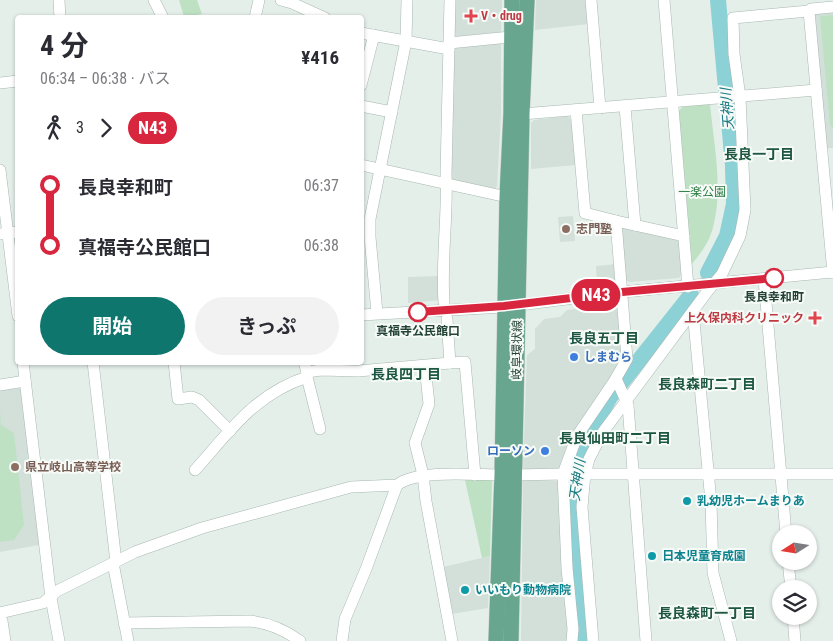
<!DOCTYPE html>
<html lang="ja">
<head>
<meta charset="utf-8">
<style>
  :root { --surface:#fff; --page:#f2f2f3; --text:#2b2b33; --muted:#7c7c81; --accent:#0f766e }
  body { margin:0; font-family:"Roboto Condensed","Noto Sans JP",sans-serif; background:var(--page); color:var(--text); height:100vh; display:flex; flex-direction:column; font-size:19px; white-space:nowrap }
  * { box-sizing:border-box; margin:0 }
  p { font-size:16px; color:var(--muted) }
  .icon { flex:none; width:28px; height:28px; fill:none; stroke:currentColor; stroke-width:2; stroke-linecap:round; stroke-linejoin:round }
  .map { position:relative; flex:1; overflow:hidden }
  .panel { position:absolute; left:15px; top:15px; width:349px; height:350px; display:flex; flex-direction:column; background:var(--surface); border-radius:5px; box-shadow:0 1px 4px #0004 }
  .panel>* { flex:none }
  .badge { padding:0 10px; border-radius:16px; font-size:18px; line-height:32px }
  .needle { width:32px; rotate:258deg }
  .tools { position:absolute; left:772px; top:525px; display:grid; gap:10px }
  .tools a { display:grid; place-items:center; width:45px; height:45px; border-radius:50%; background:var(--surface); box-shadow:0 1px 4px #0004; font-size:25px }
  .map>.badge { position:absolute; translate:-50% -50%; box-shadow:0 0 0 2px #fff }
  .legs { display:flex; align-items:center; gap:8px; height:55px; padding:0 25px; font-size:16px }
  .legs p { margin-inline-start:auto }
  .overview { display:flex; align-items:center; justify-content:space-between; height:85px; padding:0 25px }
  h1 { font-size:28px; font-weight:700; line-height:38px }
  .primary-button { display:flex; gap:10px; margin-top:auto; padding:10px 25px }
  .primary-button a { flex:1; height:58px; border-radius:30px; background:var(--accent); color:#fff; font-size:20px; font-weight:700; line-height:58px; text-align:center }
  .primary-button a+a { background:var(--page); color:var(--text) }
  ul { padding:0 25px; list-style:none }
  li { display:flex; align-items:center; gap:18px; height:60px; font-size:19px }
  li i { display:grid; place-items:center; width:8px; height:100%; margin:0 6px; background:currentColor }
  li i::after { content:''; width:12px; height:12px; margin:-6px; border:4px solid; border-radius:50%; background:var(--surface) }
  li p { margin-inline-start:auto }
  li:first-child i { background:linear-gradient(#0000 50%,currentColor 0) }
  li:last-child i { background:linear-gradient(currentColor 50%,#0000 0) }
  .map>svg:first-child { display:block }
  .built { fill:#d3dfd9 }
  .green { fill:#bee1c4 }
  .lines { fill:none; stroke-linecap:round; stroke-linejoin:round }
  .river { stroke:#8cd1d6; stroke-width:16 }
  .minor-casing { stroke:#a7b8b1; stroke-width:12 }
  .major-casing { stroke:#c1cac7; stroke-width:16 }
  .minor { stroke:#fff; stroke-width:11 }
  .major { stroke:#68a690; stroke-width:15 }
  .line-1-casing { stroke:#fff; stroke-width:11 }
  .line-1 { stroke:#d7263d; stroke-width:8 }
  .health-dot { fill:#e0444e; stroke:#f7fbf8; stroke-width:2 }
  .education-dot { fill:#8d6e63; stroke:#f7fbf8; stroke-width:2 }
  .stop-1-dot { fill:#fff; stroke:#d7263d; stroke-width:2.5 }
  .shop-dot { fill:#3f7fe0; stroke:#f7fbf8; stroke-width:2 }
  .culture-dot { fill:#0f9aa8; stroke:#f7fbf8; stroke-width:2 }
  .labels { text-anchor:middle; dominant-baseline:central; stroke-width:4; stroke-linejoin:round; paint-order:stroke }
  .health-label { font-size:12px; font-weight:bold; fill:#be3a42; stroke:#f7fbf8; text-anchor:start }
  .park-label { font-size:12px; fill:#2b7c42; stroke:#f7fbf8 }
  .education-label { font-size:12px; font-weight:bold; fill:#785e54; stroke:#f7fbf8; text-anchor:start }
  .stop-label { font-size:12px; font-weight:bold; fill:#234237; stroke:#f7fbf8 }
  .street-label { font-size:12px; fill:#234237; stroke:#f7fbf8 }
  .shop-label { font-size:12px; font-weight:bold; fill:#366cbe; stroke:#f7fbf8; text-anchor:start }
  .culture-label { font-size:12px; font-weight:bold; fill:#0d838f; stroke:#f7fbf8; text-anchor:start }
  .water-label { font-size:14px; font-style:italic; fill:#197a82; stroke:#f7fbf8 }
  .neighbourhood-label { font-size:14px; font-weight:bold; fill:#1d5643; stroke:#f7fbf8 }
</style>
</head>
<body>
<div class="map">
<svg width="833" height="641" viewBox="0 0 833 641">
  <rect width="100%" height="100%" fill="#e5efea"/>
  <!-- built -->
  <g class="built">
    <polygon points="454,0 502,0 501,32 453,37"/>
    <polygon points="536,0 587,0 589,24 535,30"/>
    <polygon points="833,11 833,148 825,148 812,16 816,12"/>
    <polygon points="501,43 501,114 497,186 495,189 453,180 450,176 453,47"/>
    <polygon points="568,116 571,120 576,165 531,169 531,123 534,120"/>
    <polygon points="573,216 575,241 560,242 558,217"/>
    <polygon points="624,226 679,241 682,273 679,278 629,282 625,279 621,230"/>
    <polygon points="616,264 617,280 615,282 597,284 596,266"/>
    <polygon points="440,276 441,300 408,303 408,277"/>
    <polygon points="615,305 619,307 621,359 620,364 569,442 560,468 555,471 526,471 523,468 527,355 535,349 535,329 544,319 560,317 567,310"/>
    <polygon points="21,388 39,545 0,552 0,390"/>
    <polygon points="523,480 561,481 569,641 521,641"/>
    <polygon points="490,556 488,608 452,614 443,567"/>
  </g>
  <!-- green -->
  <g class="green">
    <polygon points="179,0 197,0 202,14 184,17"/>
    <polygon points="833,15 833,128 830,125 820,16"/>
    <path d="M710,104C714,146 724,191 712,231C708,244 700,254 692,264L679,111L682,107Z"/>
    <polygon points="0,411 1,425 14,433 24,525 14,540 0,542"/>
    <polygon points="465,480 492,480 490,556 482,558"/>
  </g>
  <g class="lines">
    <!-- river -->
    <g class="river">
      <polyline points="708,273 727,236 734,204 733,166 718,0"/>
      <polyline points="582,641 573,528 572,495 581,449 610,397 691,295"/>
    </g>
    <!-- minor casing -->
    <g class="minor-casing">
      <g id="minor">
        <polyline points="59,0 60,18"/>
        <polyline points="154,0 163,18"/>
        <polyline points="281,0 292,3 325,18"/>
        <polyline points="591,0 600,108"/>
        <polyline points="664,0 688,287"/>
        <polyline points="809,11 833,273"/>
        <polyline points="255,18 259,0"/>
        <polyline points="361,33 449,49"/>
        <polyline points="449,43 511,37"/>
        <polyline points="0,83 18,81"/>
        <polyline points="361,85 374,35"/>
        <polyline points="361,106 392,112"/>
        <polyline points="625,107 635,225"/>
        <polyline points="576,110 585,213 616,221"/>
        <polyline points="522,114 816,90"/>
        <polyline points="361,165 507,197"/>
        <polyline points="0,170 18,316"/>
        <polyline points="0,234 18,232"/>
        <polyline points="764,279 786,534"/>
        <path d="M444,302C441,259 448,217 446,174L450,0"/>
        <polyline points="693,311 711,502 713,573 731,641"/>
        <polyline points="377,313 370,237 370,219 406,41 407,0"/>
        <polyline points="361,315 504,307 622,292 833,272"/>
        <polyline points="23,362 51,598 59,641"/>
        <polyline points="93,362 116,562"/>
        <polyline points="174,362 178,399 192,397 199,400 230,431"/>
        <polyline points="304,362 307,372 321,370 358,371 450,363 447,319"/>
        <polyline points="450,363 465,362 475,475"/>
        <polyline points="425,366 429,404 415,443 423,475 426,501 452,641"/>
        <polyline points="307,377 320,429"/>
        <polyline points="615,380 617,381 628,405 646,641"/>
        <polyline points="0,385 25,381"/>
        <path d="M195,470C230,431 255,394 307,377V372"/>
        <polyline points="514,475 563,474 833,474"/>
        <polyline points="788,561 791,589"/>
        <polyline points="113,563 128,641"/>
        <path d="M0,613L43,603L57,591L135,552L202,528L351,487L397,485C418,469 475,475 502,475"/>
        <polyline points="793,616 795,641"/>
        <polyline points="2,621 5,641"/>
        <path d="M124,623L250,621C269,623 285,630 300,641"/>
        <polyline points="342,641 345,619 366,569 397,485"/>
        <polyline points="572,641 573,629 567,568 563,474 577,436 615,380 627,359 616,221 684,236"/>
        <polyline points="593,641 582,507 585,474 589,459 603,432 707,292 722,274 740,236 745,210 740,97 734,54 733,18 809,11 811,9 833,7"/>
      </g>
    </g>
    <!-- major casing -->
    <g class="major-casing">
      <g id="major">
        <polyline points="496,641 502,475 507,197 511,113 512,0"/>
        <polyline points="511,641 522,114 527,0"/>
      </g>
    </g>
    <!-- minor -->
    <use href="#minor" class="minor"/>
    <!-- major -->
    <use href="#major" class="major"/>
  </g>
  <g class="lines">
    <!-- line-1 casing -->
    <g class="line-1-casing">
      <polyline id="line-1" points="418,312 504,306 622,292 774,278"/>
    </g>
    <!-- line-1 -->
    <use href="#line-1" class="line-1"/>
  </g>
  <!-- markers -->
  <g class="health-dot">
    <path d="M468.5 8.5h5v5h5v5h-5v5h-5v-5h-5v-5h5z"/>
    <path d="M812.5 310.5h5v5h5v5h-5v5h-5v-5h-5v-5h5z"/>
  </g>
  <g class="education-dot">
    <circle cx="566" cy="229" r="5"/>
    <circle cx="15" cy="467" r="5"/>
  </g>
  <g class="stop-1-dot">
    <circle cx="774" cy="278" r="9"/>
    <circle cx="418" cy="312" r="9"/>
  </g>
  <g class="shop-dot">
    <circle cx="574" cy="357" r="5"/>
    <circle cx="545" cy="451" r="5"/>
  </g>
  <g class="culture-dot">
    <circle cx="687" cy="501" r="5"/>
    <circle cx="652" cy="556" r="5"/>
    <circle cx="465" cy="590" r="5"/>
  </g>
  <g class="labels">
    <!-- health labels -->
    <g class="health-label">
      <text x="481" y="16">V・drug</text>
      <text x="804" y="318" text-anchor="end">上久保内科クリニック</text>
    </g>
    <!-- park labels -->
    <g class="park-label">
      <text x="702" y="192">一楽公園</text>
    </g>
    <!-- education labels -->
    <g class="education-label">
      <text x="576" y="229">志門塾</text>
      <text x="25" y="467">県立岐山高等学校</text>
    </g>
    <!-- stop labels -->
    <g class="stop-label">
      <text x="774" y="297">長良幸和町</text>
      <text x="418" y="331">真福寺公民館口</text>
    </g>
    <!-- street labels -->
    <g class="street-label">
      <text transform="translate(517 350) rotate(-89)">岐阜環状線</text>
    </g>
    <!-- shop labels -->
    <g class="shop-label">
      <text x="584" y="357">しまむら</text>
      <text x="535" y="451" text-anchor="end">ローソン</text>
    </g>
    <!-- culture labels -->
    <g class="culture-label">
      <text x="697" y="501">乳幼児ホームまりあ</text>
      <text x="662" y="556">日本児童育成園</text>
      <text x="475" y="590">いいもり動物病院</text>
    </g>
    <!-- water labels -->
    <g class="water-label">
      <text transform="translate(727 109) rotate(-94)">天神川</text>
      <text transform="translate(577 480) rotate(-82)">天神川</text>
    </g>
    <!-- neighbourhood labels -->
    <g class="neighbourhood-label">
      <text x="759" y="154">長良一丁目</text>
      <text x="604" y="338">長良五丁目</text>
      <text x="406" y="374">長良四丁目</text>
      <text x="707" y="384">長良森町二丁目</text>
      <text x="615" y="438">長良仙田町二丁目</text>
      <text x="707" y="613">長良森町一丁目</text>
    </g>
  </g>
</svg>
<div class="tools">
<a><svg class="needle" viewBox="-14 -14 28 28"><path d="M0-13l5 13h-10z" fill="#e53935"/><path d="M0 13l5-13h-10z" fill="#7c7c81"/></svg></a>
<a><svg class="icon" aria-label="layers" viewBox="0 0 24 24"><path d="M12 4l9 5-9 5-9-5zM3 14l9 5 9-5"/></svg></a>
</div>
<b class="badge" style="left:596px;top:295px;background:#d7263d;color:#fff">N43</b>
<section class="panel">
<div class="overview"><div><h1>4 分</h1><p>06:34 – 06:38 · バス</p></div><b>¥416</b></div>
<div class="legs"><svg class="icon" aria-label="walk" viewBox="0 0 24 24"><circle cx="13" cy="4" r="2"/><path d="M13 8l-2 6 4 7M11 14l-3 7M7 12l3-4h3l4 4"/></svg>3<svg class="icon" aria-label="forward" viewBox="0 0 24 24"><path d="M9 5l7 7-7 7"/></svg><b class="badge" style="background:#d7263d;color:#fff">N43</b></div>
<ul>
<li><i style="color:#d7263d"></i><b>長良幸和町</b><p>06:37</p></li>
<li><i style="color:#d7263d"></i><b>真福寺公民館口</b><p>06:38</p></li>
</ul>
<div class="primary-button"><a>開始</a><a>きっぷ</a></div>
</section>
</div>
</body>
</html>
